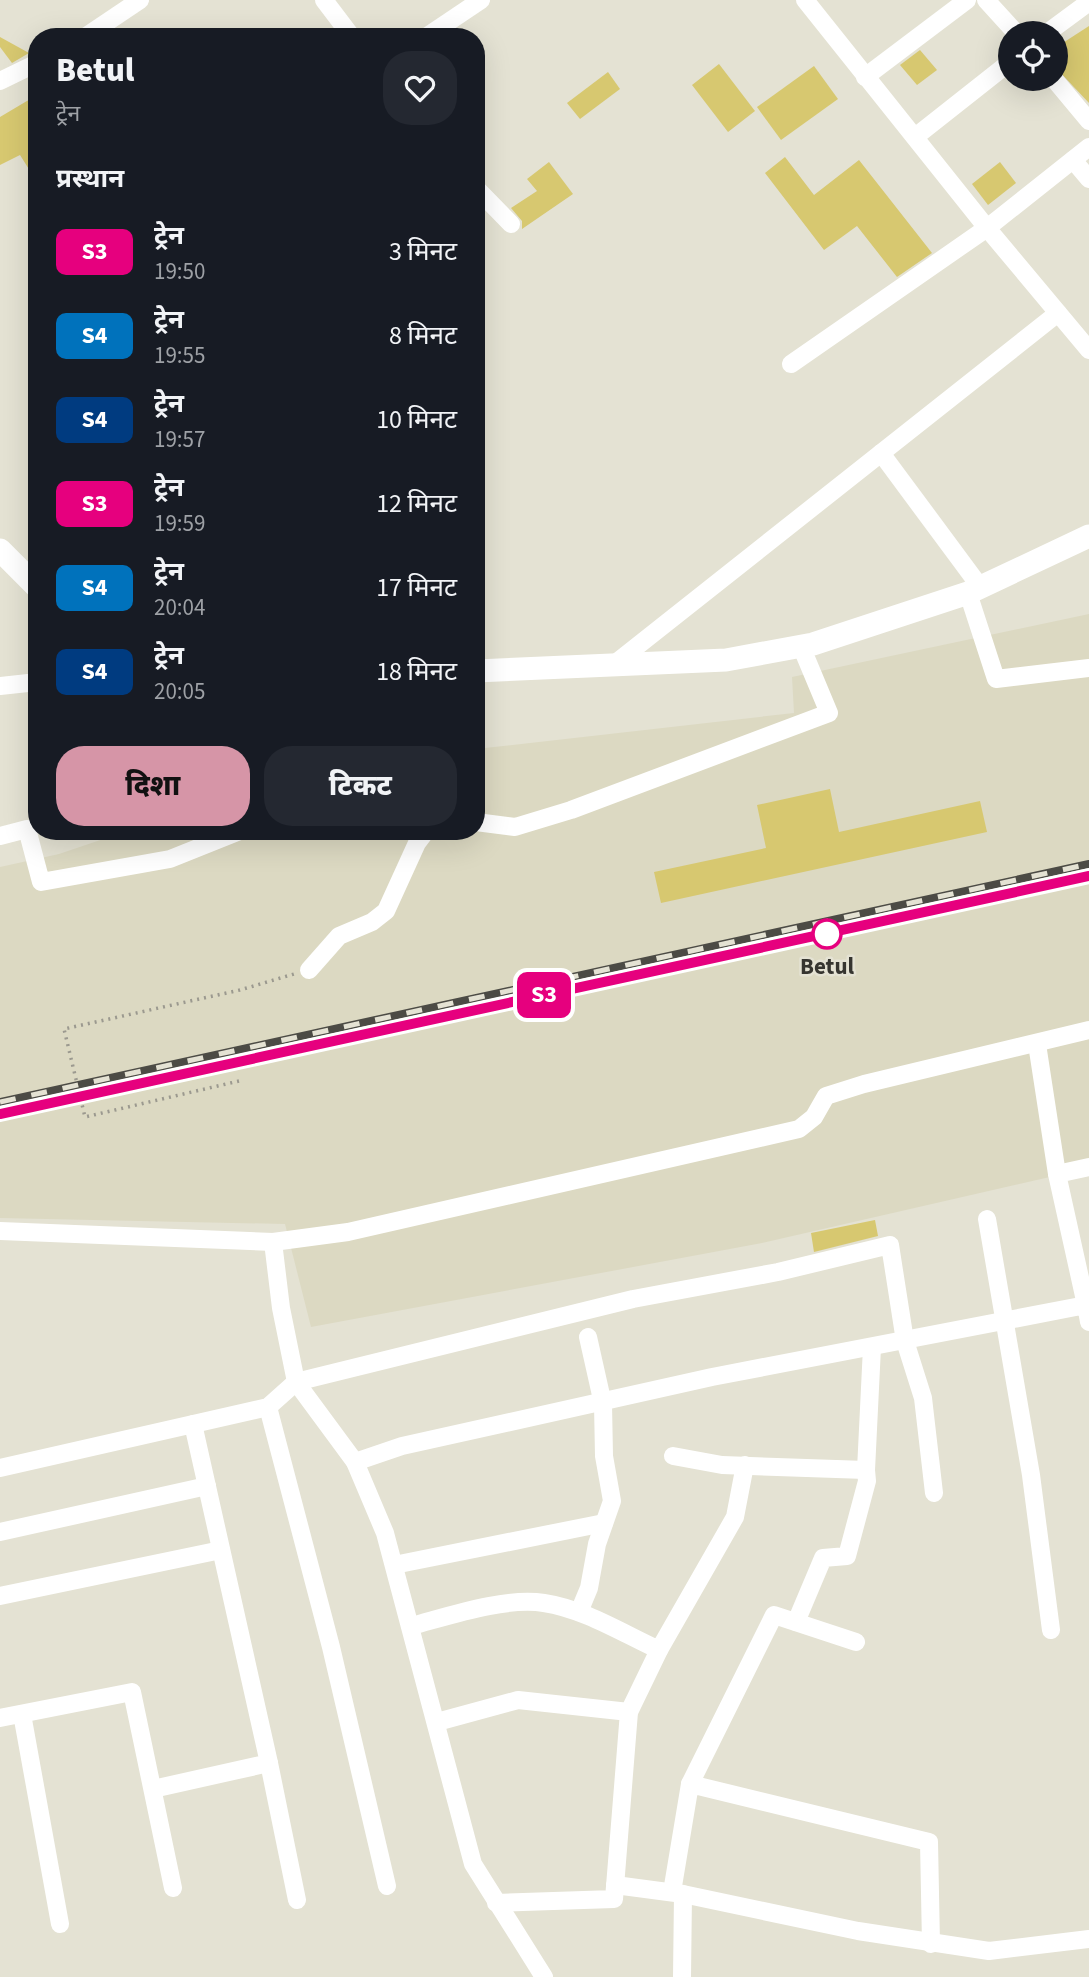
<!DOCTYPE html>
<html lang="hi">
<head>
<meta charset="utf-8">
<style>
  :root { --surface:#171b24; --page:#242831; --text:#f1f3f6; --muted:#9ea1a6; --accent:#d695a7 }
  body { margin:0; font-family:"Source Sans 3","Noto Sans Devanagari",sans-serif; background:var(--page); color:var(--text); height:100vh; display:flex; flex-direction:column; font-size:26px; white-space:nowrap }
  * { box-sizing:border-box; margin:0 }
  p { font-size:23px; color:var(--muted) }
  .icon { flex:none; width:38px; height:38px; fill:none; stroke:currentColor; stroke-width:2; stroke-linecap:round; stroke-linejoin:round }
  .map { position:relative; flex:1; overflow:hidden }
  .drawer { position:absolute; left:28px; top:28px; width:457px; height:812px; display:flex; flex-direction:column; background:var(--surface); border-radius:28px; box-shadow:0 7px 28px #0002 }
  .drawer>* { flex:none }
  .badge { padding:0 14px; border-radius:10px; font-size:24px; line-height:46px }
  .controls { position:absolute; left:998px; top:21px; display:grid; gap:14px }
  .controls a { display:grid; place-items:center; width:70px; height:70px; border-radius:50%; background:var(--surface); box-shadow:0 7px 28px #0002; font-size:35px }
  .map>.badge { position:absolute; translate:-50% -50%; box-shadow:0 0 0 4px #fff }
  h2 { padding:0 28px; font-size:26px; line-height:63px }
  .round { display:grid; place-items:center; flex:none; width:74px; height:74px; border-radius:28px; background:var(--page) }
  .overview { display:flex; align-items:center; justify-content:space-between; height:119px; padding:0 28px }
  h1 { font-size:33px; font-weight:800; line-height:52px }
  .cta { display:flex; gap:14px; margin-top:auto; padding:14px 28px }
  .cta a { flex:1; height:80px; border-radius:28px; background:var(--accent); color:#111; font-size:28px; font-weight:800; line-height:80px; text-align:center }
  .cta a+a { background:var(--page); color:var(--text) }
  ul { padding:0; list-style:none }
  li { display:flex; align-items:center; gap:21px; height:84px; padding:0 28px }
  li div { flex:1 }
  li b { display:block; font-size:26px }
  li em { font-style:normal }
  li .badge { min-width:77px; font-weight:700; text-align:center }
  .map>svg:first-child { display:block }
  .built { fill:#dcd9c2 }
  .building { fill:#d7c870 }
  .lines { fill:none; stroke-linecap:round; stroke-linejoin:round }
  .path { stroke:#9b998f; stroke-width:3.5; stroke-dasharray:2 5; stroke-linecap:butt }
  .minor { stroke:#fff; stroke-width:18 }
  .major { stroke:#fff; stroke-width:23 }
  .rail-casing { stroke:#4c4b45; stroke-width:8 }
  .rail { stroke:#e4e2d3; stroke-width:5; stroke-dasharray:16; stroke-linecap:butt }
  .line-casing { stroke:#fff; stroke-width:16 }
  .line { stroke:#e6007e; stroke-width:10 }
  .stop-dot { fill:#fff; stroke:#e6007e; stroke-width:3.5 }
  .labels { text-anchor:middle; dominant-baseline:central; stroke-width:5; stroke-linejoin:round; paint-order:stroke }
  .stop-label { font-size:23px; font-weight:bold; fill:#363530; stroke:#e4e2d3 }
</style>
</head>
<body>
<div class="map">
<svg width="1089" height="1977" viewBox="0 0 1089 1977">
  <rect width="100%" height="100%" fill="#e4e2d3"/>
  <!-- built -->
  <polygon class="built" points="1089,614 1089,1168 762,1243 311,1327 285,1224 0,1218 0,867 59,854 127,831 476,831 476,749 794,713 792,677"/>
  <!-- building -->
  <g class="building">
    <polygon points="1089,26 1089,103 1055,67 1055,48"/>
    <polygon points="0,37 29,53 12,63 0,47"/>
    <polygon points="920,50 937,70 917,85 900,65"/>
    <polygon points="719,64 755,111 728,132 692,85"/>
    <polygon points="814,66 838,99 781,140 757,107"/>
    <polygon points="608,72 620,89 580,119 567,103"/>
    <polygon points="37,95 37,182 20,155 0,165 0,117"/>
    <polygon points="785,157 814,195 859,160 932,253 897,277 857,226 824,250 765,173"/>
    <polygon points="549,162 573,194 522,229 522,221 511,208 537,191 527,179"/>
    <polygon points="1000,162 1016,183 988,205 972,184"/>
    <polygon points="830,789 839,832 980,801 987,832 661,903 654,872 766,848 757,805"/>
    <polygon points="875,1220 878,1236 814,1252 811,1233"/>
  </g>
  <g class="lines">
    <!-- path -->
    <polyline class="path" points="239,1081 85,1117 64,1029 240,990 294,974"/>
    <!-- minor -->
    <g class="minor">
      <polyline points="324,0 352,37"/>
      <polyline points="805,0 987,228 1089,350"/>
      <polyline points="986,0 1016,33"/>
      <polyline points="1047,33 1089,2"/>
      <polyline points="85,37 140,0"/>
      <polyline points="426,37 481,0"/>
      <polyline points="865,77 967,0"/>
      <polyline points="1054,79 1089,121"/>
      <polyline points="0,81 37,63"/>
      <polyline points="915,137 1010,62"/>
      <polyline points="1073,160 1089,179"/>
      <polyline points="476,188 511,224"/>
      <polyline points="791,364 987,228 1089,147"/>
      <polyline points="881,453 981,588"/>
      <polyline points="968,593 996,679 1089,668"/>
      <polyline points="612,666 1058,313"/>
      <polyline points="0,686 37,682"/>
      <polyline points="476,822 515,827 571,810 829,713 801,646"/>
      <polyline points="0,836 27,829 41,882 170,859 240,831"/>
      <polyline points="309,970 339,936 372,922 386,911 417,843 426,831"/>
      <polyline points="1037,1044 1057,1174"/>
      <polyline points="987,1219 1031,1475 1051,1630"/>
      <polyline points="0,1231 273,1242 348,1232 799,1129 814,1117 826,1096 864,1084 1089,1030"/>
      <polyline points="273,1242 281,1308 296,1382 355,1462 385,1533 473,1864 544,1977"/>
      <polyline points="1086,1305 1057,1174 1089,1167"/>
      <polyline points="268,1407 331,1647 387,1886"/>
      <polyline points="673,1456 722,1465 866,1470 872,1347"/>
      <polyline points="355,1462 402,1446 712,1377 1086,1305 1089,1322"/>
      <polyline points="0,1468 268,1407 296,1382 633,1299 778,1272 890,1245 905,1341 923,1398 934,1493"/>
      <polyline points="0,1532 207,1486"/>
      <polyline points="394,1565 604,1523"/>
      <polyline points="0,1596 221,1550"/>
      <polyline points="579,1612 589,1588 597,1544 612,1501 604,1456 603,1404 588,1337"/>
      <polyline points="796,1622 823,1558 847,1556 867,1481 866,1470"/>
      <path d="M411,1626C449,1616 504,1597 544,1603C584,1609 622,1633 659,1650L735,1517L745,1465"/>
      <polyline points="22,1714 60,1924"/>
      <polyline points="0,1718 132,1692 173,1888"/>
      <polyline points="437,1722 518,1700 629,1712"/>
      <polyline points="269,1763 297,1900"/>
      <polyline points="690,1784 774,1615 856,1642"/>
      <polyline points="153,1789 269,1763 193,1424"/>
      <polyline points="615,1885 683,1894 858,1931 989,1951 1089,1939"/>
      <polyline points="672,1892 690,1784 929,1842 931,1944"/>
      <polyline points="496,1903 614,1899 629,1712 659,1650"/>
      <polyline points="682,1977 683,1894"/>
    </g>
    <!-- major -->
    <g class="major">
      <polyline points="0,550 37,587"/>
      <polyline points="476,671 726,660 813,644 968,593 1089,536"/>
    </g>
    <!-- rail casing -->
    <g class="rail-casing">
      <g id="rail">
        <polyline points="0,1102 1089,864"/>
        <polyline points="0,1114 1089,876"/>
      </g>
    </g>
    <!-- rail -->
    <use href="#rail" class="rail"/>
  </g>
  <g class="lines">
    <!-- line casing -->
    <g class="line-casing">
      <polyline id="line" points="0,1114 1089,876"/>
    </g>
    <!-- line -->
    <use href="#line" class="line"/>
  </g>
  <!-- markers -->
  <circle class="stop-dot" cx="827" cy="934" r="14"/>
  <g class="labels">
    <!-- stop labels -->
    <g class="stop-label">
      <text x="827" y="966">Betul</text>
    </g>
  </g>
</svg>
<div class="controls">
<a><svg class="icon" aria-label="locate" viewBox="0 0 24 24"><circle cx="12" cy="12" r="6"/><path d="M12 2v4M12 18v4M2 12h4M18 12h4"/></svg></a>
</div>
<b class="badge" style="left:544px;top:995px;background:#e6007e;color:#fff">S3</b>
<section class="drawer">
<div class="overview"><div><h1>Betul</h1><p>ट्रेन</p></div><a class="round"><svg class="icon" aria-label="heart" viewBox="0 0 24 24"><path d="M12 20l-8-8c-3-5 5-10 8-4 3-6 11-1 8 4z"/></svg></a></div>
<h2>प्रस्थान</h2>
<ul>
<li><span class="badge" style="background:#e6007e;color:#fff">S3</span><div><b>ट्रेन</b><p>19:50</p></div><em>3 मिनट</em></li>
<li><span class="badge" style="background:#0072bc;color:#fff">S4</span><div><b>ट्रेन</b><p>19:55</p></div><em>8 मिनट</em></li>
<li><span class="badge" style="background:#003b80;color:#fff">S4</span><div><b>ट्रेन</b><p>19:57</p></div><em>10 मिनट</em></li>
<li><span class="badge" style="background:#e6007e;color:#fff">S3</span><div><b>ट्रेन</b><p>19:59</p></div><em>12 मिनट</em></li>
<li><span class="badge" style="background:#0072bc;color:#fff">S4</span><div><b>ट्रेन</b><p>20:04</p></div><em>17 मिनट</em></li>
<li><span class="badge" style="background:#003b80;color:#fff">S4</span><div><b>ट्रेन</b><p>20:05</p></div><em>18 मिनट</em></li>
</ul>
<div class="cta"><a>दिशा</a><a>टिकट</a></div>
</section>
</div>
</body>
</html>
